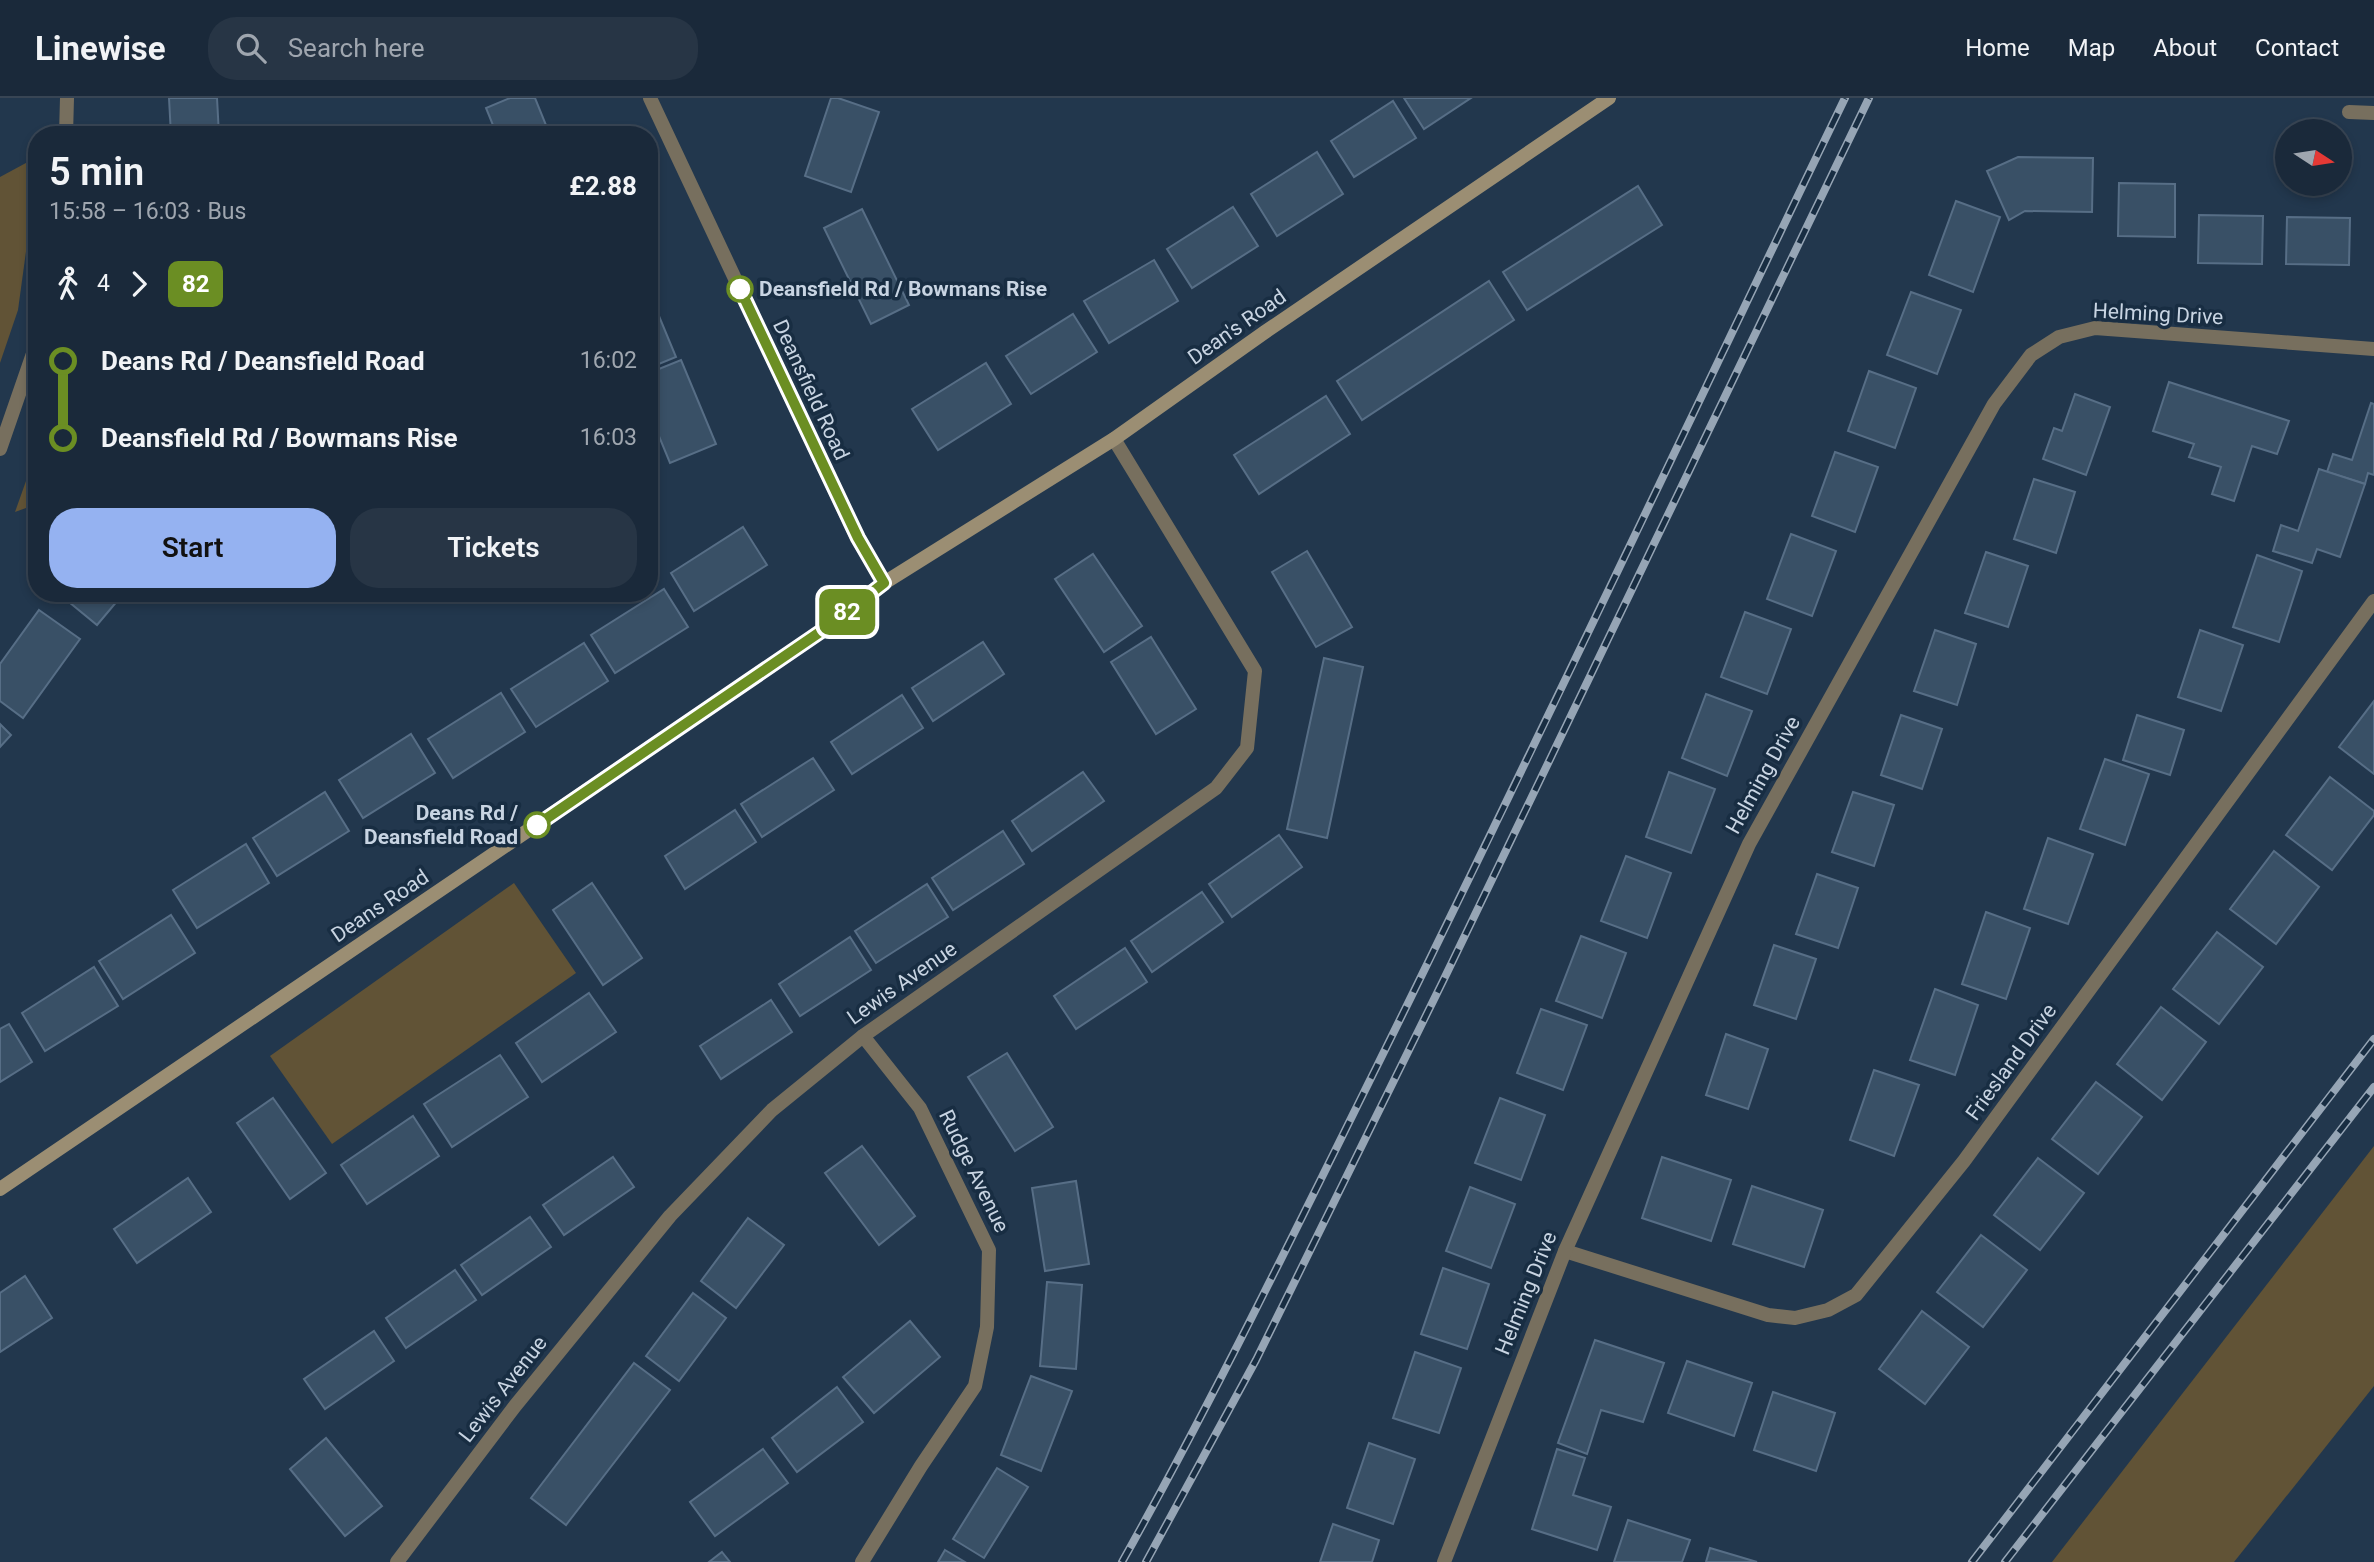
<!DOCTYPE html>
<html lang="en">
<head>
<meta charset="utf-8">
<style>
  :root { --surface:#1a293a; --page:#273545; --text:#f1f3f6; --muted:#9fa6af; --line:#384554; --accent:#95b2f1 }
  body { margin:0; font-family:Roboto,sans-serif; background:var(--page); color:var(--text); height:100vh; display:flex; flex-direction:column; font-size:26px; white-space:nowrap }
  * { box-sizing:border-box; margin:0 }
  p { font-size:23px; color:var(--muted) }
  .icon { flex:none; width:38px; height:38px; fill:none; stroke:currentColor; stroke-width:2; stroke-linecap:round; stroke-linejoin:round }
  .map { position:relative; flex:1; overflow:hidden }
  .side { position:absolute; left:28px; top:28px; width:630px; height:476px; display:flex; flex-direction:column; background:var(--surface); border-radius:28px; box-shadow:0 4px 10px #0003,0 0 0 2px var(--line) }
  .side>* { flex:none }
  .badge { padding:0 14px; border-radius:10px; font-size:24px; line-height:46px }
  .needle { width:46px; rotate:102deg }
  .tools { position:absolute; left:2275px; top:21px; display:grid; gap:14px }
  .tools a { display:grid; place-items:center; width:77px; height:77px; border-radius:50%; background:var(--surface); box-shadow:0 4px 10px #0003,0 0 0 2px var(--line); font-size:35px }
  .map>.badge { position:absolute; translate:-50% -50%; box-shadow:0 0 0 4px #fff }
  .legs { display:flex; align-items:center; gap:10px; height:77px; padding:0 21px; font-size:23px }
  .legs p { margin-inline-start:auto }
  .head { display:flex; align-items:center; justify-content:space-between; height:119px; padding:0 21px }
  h1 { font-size:38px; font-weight:600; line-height:52px }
  .button { display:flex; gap:14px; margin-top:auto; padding:14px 21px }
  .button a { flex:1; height:80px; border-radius:28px; background:var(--accent); color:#111; font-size:28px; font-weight:600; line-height:80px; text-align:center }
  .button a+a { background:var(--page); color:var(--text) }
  ul { padding:0 21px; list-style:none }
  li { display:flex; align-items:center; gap:24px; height:77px; font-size:26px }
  li i { display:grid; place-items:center; width:10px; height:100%; margin:0 9px; background:currentColor }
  li i::after { content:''; width:18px; height:18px; margin:-9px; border:5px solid; border-radius:50%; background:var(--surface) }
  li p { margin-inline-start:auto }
  li:first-child i { background:linear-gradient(#0000 50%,currentColor 0) }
  li:last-child i { background:linear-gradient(currentColor 50%,#0000 0) }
  header { display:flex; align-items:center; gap:42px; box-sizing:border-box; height:98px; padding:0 35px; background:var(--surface); border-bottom:2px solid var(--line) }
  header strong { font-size:33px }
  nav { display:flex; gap:38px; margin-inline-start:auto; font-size:24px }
  .search { width:490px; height:63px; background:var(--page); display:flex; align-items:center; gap:18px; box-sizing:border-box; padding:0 24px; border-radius:28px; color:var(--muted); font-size:26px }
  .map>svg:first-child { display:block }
  .green { fill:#615336 }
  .building { fill:#395066; stroke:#576e86; stroke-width:2 }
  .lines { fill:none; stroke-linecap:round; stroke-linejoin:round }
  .lane { stroke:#776f5e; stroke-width:14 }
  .street { stroke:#776f5e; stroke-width:14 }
  .secondary { stroke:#9b8e73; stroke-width:14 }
  .rail-casing { stroke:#96a5b5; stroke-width:8 }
  .rail { stroke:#182d42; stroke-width:5; stroke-dasharray:16; stroke-linecap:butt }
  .line-1-casing { stroke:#fff; stroke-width:16 }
  .line-1 { stroke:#6b8e23; stroke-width:10 }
  .stop-1-dot { fill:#fff; stroke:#6b8e23; stroke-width:3.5 }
  .labels { text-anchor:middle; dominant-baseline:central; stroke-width:7; stroke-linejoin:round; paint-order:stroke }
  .stop-label { font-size:21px; font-weight:bold; fill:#c8d4e2; stroke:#182d42; text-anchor:start }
  .street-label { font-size:21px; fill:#c8d4e2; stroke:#182d42 }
</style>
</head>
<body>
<header>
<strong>Linewise</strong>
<div class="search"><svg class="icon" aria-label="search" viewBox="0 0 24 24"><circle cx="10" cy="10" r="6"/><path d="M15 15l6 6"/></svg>Search here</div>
<nav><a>Home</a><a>Map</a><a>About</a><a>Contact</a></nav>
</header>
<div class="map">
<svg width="2374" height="1464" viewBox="0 0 2374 1464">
  <rect width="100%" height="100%" fill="#22374d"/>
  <!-- green -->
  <g class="green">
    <polygon points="37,59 37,73 18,212 0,265 0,79"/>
    <polygon points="37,352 37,406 15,414"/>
    <polygon points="514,785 576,875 332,1046 270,958"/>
    <polygon points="2374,1048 2374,1288 2234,1464 2052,1464"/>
  </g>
  <!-- building -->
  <g class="building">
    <polygon points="169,0 217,0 219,37 171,37"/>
    <polygon points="510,0 535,0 550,37 497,37 486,10"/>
    <polygon points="831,0 838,0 879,14 851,94 805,78"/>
    <polygon points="1404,0 1471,0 1424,31"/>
    <polygon points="1393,3 1416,40 1354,79 1331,43"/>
    <polygon points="1317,54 1343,96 1277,138 1251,96"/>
    <polygon points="2018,59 2093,60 2092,114 2025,113 2009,122 1987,73"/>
    <polygon points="2119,85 2175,86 2175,139 2118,138"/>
    <polygon points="1638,88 1662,127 1527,212 1503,174"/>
    <polygon points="1956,103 2000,119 1973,194 1929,177"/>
    <polygon points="1233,109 1258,148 1192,190 1167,151"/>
    <polygon points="862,111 909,207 871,226 824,130"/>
    <polygon points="2199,117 2263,118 2262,166 2198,165"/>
    <polygon points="2287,119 2350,120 2349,167 2286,166"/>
    <polygon points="1154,162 1178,203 1109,245 1084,203"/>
    <polygon points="1489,183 1514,222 1362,322 1337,283"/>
    <polygon points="649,194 676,259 649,270"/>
    <polygon points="1911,194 1961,212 1937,276 1887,257"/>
    <polygon points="1073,216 1097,254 1031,296 1006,258"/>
    <polygon points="681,262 716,346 670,365 649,314 649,275"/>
    <polygon points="986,265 1011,306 938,352 912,311"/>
    <polygon points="1869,273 1916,290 1895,350 1848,333"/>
    <polygon points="2169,284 2289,323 2277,356 2252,348 2234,403 2212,396 2221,369 2189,359 2194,346 2153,333"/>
    <polygon points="2075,296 2110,309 2086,377 2043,361 2054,330 2062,333"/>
    <polygon points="1326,298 1350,336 1259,396 1234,357"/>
    <polygon points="2371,305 2374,306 2374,377 2368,375 2365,386 2327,374 2333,356 2352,362"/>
    <polygon points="1835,354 1878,369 1855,434 1812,418"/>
    <polygon points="2319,371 2365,386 2340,459 2317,451 2312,465 2273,453 2281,427 2298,433"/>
    <polygon points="2034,381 2075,394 2056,455 2014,441"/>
    <polygon points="743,429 767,467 694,513 671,475"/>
    <polygon points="1791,436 1836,453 1812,518 1767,501"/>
    <polygon points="1307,453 1352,529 1316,549 1272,474"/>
    <polygon points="1986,454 2028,468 2008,529 1965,515"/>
    <polygon points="1093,456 1142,528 1104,554 1055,481"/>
    <polygon points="2257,457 2302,473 2279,544 2233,529"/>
    <polygon points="664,491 688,529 615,575 591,537"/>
    <polygon points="58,495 124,495 97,527"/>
    <polygon points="312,495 347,495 344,504"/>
    <polygon points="383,495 406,495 386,502"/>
    <polygon points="39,512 80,541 23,620 0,603 0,566"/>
    <polygon points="1745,514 1791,531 1767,596 1721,579"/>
    <polygon points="1935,532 1976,546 1957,607 1914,593"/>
    <polygon points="2200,532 2243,547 2221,613 2178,599"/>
    <polygon points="1151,539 1196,611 1156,636 1111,564"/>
    <polygon points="983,544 1004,576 933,623 912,590"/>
    <polygon points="584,545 608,583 536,629 511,591"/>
    <polygon points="1324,560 1363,569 1327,740 1287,731"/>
    <polygon points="501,595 525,634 453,680 428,641"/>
    <polygon points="1706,596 1752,613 1727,678 1682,660"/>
    <polygon points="902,597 923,630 852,676 831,644"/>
    <polygon points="2374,603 2374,676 2339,649"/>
    <polygon points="1901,617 1942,631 1922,691 1881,677"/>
    <polygon points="2137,617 2184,632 2170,677 2123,662"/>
    <polygon points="0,626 11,637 0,649"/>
    <polygon points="411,636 435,675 363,720 339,682"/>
    <polygon points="813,660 834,692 762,739 741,706"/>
    <polygon points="2105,661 2149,676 2125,747 2080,731"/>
    <polygon points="1083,674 1104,703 1032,753 1012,723"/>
    <polygon points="1669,674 1715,691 1691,755 1646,739"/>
    <polygon points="2330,679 2374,713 2374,717 2332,772 2286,737"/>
    <polygon points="325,694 349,733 277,778 253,740"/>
    <polygon points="1853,694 1894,707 1874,768 1832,754"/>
    <polygon points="735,712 756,744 685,791 665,758"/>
    <polygon points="1003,733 1024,766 953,812 932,780"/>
    <polygon points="1279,737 1302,769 1232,819 1209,786"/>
    <polygon points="2048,740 2093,756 2068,826 2024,811"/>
    <polygon points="246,746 269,785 197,830 173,792"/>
    <polygon points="2274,753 2319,789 2276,846 2230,811"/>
    <polygon points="1626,758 1671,775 1647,840 1601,823"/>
    <polygon points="1817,776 1858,790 1838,850 1796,836"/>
    <polygon points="592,785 642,860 603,887 553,812"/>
    <polygon points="927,786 948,819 876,865 855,833"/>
    <polygon points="1202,794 1223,824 1152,874 1131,843"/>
    <polygon points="1986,814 2030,830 2006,901 1962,886"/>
    <polygon points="171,817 195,855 123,901 99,863"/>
    <polygon points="2217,834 2263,869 2219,926 2173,891"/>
    <polygon points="1581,838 1626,855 1602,920 1556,903"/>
    <polygon points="850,839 871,872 800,918 779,886"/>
    <polygon points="1774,847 1816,861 1796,921 1754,907"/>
    <polygon points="1125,850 1147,884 1076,931 1054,898"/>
    <polygon points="94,869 118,908 45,953 22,915"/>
    <polygon points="1935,891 1978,907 1955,977 1910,962"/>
    <polygon points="589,895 616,934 542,984 516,945"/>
    <polygon points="771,902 792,934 721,981 700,948"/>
    <polygon points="2161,909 2206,944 2162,1002 2117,966"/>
    <polygon points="1541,911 1587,927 1563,992 1517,975"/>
    <polygon points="9,926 32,964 0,984 0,931"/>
    <polygon points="1726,936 1768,951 1748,1011 1706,997"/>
    <polygon points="1007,955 1053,1029 1015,1053 968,979"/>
    <polygon points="500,957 528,999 452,1049 424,1006"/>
    <polygon points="1874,972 1919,987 1894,1058 1850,1042"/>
    <polygon points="2096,984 2142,1019 2098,1076 2052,1041"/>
    <polygon points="273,1000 326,1075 290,1101 237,1025"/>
    <polygon points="1500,1000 1545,1017 1521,1082 1475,1065"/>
    <polygon points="413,1018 439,1058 367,1106 341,1067"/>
    <polygon points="862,1048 915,1118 879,1147 825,1075"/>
    <polygon points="613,1059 634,1089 564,1137 543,1107"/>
    <polygon points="1662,1059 1731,1082 1711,1143 1642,1120"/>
    <polygon points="2038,1060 2084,1095 2040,1152 1994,1117"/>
    <polygon points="188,1080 211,1114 137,1165 114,1131"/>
    <polygon points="1076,1083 1089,1166 1045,1173 1032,1090"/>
    <polygon points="1752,1088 1823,1112 1804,1169 1733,1146"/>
    <polygon points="1470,1089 1515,1106 1491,1170 1446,1153"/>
    <polygon points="530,1119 551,1149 482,1197 461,1167"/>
    <polygon points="748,1120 784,1147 736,1210 701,1183"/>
    <polygon points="1981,1137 2027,1172 1983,1229 1937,1194"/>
    <polygon points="1443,1170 1489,1186 1467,1251 1421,1236"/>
    <polygon points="455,1172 476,1202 406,1250 386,1220"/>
    <polygon points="25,1178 52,1220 0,1254 0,1195"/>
    <polygon points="1047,1184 1082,1187 1076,1271 1040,1268"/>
    <polygon points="693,1195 726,1220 679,1283 646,1258"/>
    <polygon points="1922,1213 1969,1249 1925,1306 1879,1271"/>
    <polygon points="910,1223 940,1259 874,1315 843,1279"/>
    <polygon points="374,1233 394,1263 325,1311 304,1281"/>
    <polygon points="1595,1242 1664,1265 1643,1324 1601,1312 1587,1356 1558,1345"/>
    <polygon points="1415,1254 1461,1270 1439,1335 1393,1320"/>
    <polygon points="1687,1263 1752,1285 1734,1338 1668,1315"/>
    <polygon points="634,1265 670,1292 566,1427 531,1400"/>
    <polygon points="1031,1278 1072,1293 1041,1373 1001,1357"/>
    <polygon points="837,1289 863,1324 797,1374 772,1340"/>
    <polygon points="1773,1294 1835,1315 1816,1373 1754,1352"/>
    <polygon points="326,1340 382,1408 345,1438 290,1371"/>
    <polygon points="1369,1345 1415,1361 1393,1426 1347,1410"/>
    <polygon points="763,1351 788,1385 715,1438 690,1404"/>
    <polygon points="1557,1351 1585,1360 1573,1397 1611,1409 1597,1452 1532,1431"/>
    <polygon points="997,1370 1028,1389 984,1460 953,1441"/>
    <polygon points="1628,1422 1690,1442 1682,1464 1614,1464"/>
    <polygon points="1333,1426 1379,1442 1372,1464 1320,1464"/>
    <polygon points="1710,1450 1757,1464 1706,1464"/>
    <polygon points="945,1452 965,1464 938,1464"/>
    <polygon points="722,1454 730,1464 709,1464"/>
  </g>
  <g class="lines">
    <!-- lane -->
    <polyline class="lane" points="2349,14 2374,15"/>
    <!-- street -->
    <g class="street">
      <polyline points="650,0 857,440 884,485"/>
      <polyline points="66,37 67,0"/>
      <polyline points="0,351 37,244"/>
      <polyline points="1565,1153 1768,1217 1795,1220 1828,1212 1856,1197 1964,1063 2374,503"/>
      <polyline points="397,1464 515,1308 670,1118 772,1012 863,938 1216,690 1247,650 1255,573 1114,341"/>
      <polyline points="862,1464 921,1368 975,1288 987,1229 989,1152 920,1010 863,938"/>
      <polyline points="1444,1464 1565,1153 1749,746 1994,306 2031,257 2059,239 2095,230 2374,251"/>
    </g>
    <!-- secondary -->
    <polyline class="secondary" points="0,1091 823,532 884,485 1114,341 1265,234 1609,0"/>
    <!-- rail casing -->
    <g class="rail-casing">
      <g id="rail">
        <path d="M1122,1464C1213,1302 1294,1135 1377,968C1536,647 1689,323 1845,0"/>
        <polyline points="1146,1464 1256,1262 1443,883 1869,0"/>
        <polyline points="1972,1464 2374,941"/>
        <polyline points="2005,1464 2374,989"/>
      </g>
    </g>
    <!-- rail -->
    <use href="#rail" class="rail"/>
  </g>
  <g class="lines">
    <!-- line-1 casing -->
    <g class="line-1-casing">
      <polyline id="line-1" points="537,727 823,532 884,485 858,440 740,191"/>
    </g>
    <!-- line-1 -->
    <use href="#line-1" class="line-1"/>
  </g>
  <!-- markers -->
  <g class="stop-1-dot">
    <circle cx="740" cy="191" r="12"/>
    <circle cx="537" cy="727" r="12"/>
  </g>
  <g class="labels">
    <!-- stop labels -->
    <g class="stop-label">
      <text x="759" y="191">Deansfield Rd / Bowmans Rise</text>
      <text x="518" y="715" text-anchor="end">Deans Rd /<tspan x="518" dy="24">Deansfield Road</tspan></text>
    </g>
    <!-- street labels -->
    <g class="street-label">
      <text transform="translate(2158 216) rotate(3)">Helming Drive</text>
      <text transform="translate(1237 229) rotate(-35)">Dean's Road</text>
      <text transform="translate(811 292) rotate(65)">Deansfield Road</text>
      <text transform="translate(1763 677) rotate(-61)">Helming Drive</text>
      <text transform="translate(380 808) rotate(-34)">Deans Road</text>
      <text transform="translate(902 885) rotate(-35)">Lewis Avenue</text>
      <text transform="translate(2011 964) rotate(-54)">Friesland Drive</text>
      <text transform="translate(974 1073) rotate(64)">Rudge Avenue</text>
      <text transform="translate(1526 1195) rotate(-68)">Helming Drive</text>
      <text transform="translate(503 1291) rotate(-52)">Lewis Avenue</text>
    </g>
  </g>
</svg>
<div class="tools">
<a><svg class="needle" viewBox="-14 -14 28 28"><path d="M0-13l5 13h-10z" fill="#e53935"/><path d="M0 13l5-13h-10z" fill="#9fa6af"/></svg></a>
</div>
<b class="badge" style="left:847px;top:514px;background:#6b8e23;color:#fff">82</b>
<section class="side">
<div class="head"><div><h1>5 min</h1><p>15:58 – 16:03 · Bus</p></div><b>£2.88</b></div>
<div class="legs"><svg class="icon" aria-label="walk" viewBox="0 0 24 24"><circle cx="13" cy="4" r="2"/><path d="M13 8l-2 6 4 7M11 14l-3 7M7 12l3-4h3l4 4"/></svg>4<svg class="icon" aria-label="forward" viewBox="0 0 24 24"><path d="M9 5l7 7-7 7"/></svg><b class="badge" style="background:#6b8e23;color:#fff">82</b></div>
<ul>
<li><i style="color:#6b8e23"></i><b>Deans Rd / Deansfield Road</b><p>16:02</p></li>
<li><i style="color:#6b8e23"></i><b>Deansfield Rd / Bowmans Rise</b><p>16:03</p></li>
</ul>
<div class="button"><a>Start</a><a>Tickets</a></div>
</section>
</div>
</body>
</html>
